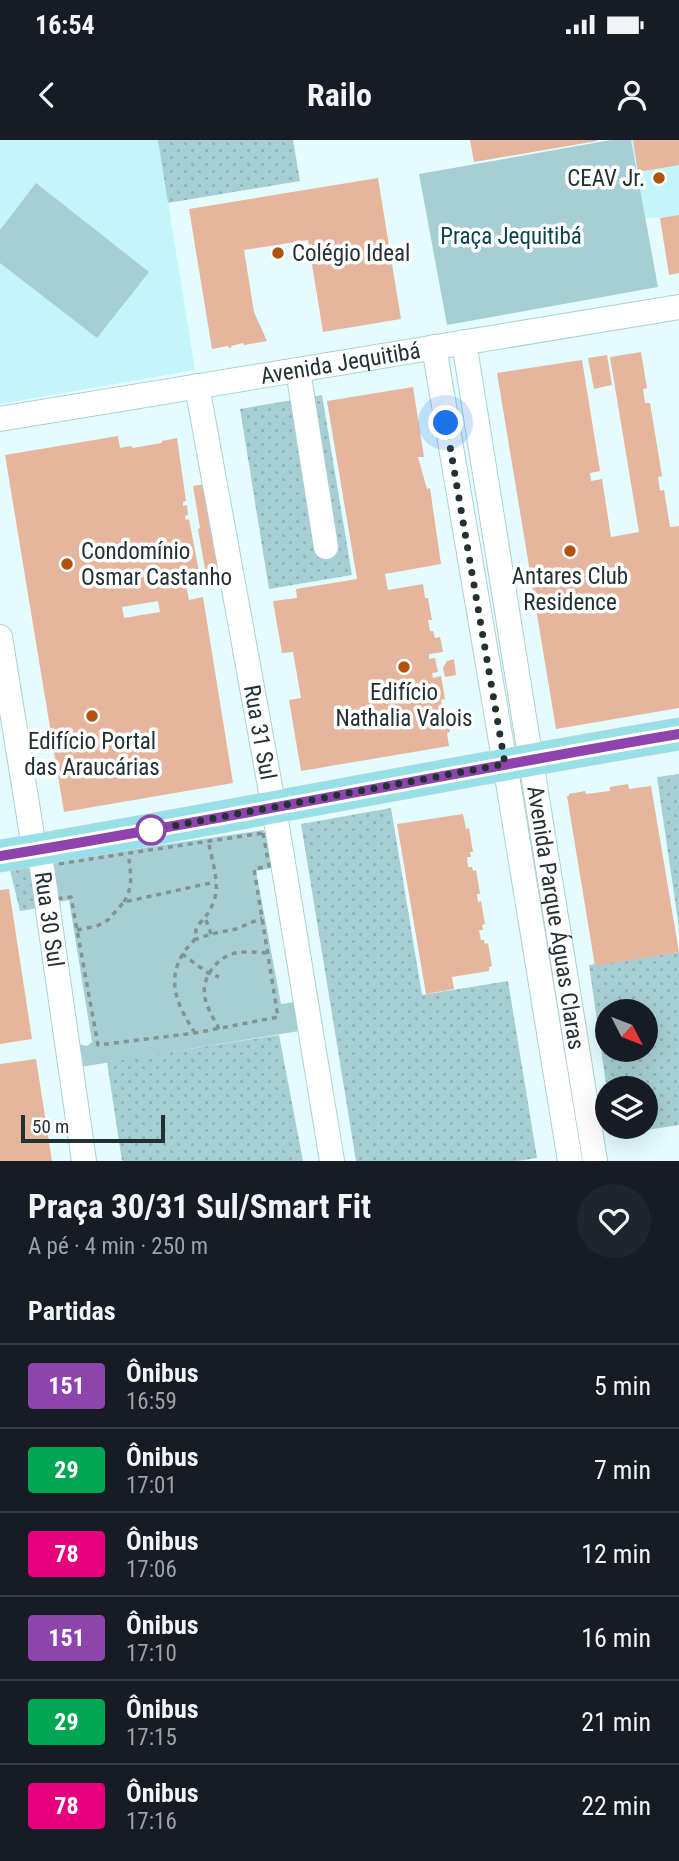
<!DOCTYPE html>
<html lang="pt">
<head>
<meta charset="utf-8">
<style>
  :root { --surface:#171b24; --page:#20242c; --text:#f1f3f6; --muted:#9ea1a6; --line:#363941 }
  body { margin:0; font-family:"Roboto Condensed",sans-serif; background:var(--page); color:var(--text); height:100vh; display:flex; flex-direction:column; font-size:26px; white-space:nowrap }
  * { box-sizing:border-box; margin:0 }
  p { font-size:23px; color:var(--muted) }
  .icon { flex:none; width:38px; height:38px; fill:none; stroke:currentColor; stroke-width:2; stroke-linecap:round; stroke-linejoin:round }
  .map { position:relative; height:1021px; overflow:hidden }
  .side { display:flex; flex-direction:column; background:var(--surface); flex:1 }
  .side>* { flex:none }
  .badge { padding:0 14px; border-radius:5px; font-size:24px; line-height:46px }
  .needle { width:46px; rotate:132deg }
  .buttons { position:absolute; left:595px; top:859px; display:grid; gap:14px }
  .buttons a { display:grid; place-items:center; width:63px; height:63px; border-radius:50%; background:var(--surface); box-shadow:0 7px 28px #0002; font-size:35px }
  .scale { position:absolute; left:21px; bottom:18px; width:144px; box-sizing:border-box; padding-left:7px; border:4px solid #223132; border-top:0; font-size:19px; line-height:24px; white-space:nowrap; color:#223132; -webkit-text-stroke:5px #fff; paint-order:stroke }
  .you { position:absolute; width:35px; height:35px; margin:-18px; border:5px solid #fff; border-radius:50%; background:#1a73e8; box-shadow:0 0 0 10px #1a73e833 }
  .map>.badge { position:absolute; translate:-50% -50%; box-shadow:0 0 0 4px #fff }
  h2 { padding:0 28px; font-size:26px; line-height:63px }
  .round { display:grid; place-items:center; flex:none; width:74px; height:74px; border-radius:37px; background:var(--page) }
  .headline { display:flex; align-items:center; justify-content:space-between; height:119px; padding:0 28px }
  h1 { font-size:33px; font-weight:700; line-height:52px }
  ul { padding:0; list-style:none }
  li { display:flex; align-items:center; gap:21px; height:84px; padding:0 28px; border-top:2px solid var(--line) }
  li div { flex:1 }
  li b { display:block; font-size:26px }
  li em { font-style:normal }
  li .badge { min-width:77px; font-weight:700; text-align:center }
  .status { display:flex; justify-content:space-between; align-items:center; height:49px; padding:0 35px; background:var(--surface); direction:ltr }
  .status svg { height:19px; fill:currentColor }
  header { display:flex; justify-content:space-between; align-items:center; height:91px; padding:0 28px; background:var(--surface); font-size:32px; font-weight:700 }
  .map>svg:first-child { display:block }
  .built { fill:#c3f5fa }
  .grass { fill:url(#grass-dots); fill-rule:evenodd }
  .park { fill:#a7cfd3 }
  .building { fill:#e6b59e; fill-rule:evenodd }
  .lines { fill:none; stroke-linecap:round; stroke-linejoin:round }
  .minor-casing { stroke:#abd1d5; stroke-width:26 }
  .major-casing { stroke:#d7dada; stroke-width:33 }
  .path { stroke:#809395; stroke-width:3.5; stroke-dasharray:5 5; stroke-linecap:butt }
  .minor { stroke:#fff; stroke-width:24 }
  .major { stroke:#97e0e7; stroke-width:32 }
  .line-casing { stroke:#fff; stroke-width:16 }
  .line { stroke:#8e44ad; stroke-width:10 }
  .walk { stroke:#223132; stroke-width:7; stroke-dasharray:0 12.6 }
  .poi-dot { fill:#b35113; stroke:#fff; stroke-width:2.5 }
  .stop-dot { fill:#fff; stroke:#8e44ad; stroke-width:3.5 }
  .labels { text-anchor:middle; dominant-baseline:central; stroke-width:7; stroke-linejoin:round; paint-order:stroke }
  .poi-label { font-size:23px; fill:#223132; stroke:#fff }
  .park-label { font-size:23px; fill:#08454a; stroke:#fff }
  .street-label { font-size:23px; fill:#223132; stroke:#fff }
</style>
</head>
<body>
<div class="status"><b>16:54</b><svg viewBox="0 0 49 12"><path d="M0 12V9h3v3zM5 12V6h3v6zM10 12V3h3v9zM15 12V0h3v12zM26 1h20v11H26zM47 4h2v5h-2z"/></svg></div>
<header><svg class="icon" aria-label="back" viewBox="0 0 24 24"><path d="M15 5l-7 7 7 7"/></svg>Railo<svg class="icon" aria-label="person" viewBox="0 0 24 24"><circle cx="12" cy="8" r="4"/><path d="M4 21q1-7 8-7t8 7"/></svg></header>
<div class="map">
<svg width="679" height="1021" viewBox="0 0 679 1021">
  <defs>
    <pattern id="grass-dots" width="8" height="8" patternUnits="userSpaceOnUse" patternTransform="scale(1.75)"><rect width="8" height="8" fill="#a7cfd3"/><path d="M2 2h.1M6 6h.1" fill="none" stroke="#8fb2b6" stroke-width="1.8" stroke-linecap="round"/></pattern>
  </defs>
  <rect width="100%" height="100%" fill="#e4fcfe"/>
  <!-- built -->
  <g class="built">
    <polygon points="0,0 158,0 195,230 0,264"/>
    <polygon points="631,0 679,0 679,76 645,78"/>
  </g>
  <!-- grass -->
  <g class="grass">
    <polygon points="158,0 293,0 300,41 168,63"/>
    <polygon points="322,255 352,435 269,449 240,269"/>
    <polygon points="679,634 679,788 657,637"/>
    <polygon points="391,668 422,855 508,841 537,1018 517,1021 356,1021 301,684"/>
    <polygon points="41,721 46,767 20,771 9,726"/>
    <path d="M679,812V985L614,995L612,987H646V948H607V951L589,825ZM607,872H646V910H607Z"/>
    <polygon points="279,895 303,1021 122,1021 107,922"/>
  </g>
  <!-- park -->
  <g class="park">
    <polygon points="611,0 631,0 658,147 447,185 419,34"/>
    <polygon points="36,43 149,132 97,198 0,123 0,90"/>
    <polygon points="264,690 272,728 256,731 281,864 295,862 299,891 81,927 78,904 87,906 92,902 69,760 53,763 46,722"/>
  </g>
  <!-- building -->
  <g class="building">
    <polygon points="470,0 597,0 597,1 474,22"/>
    <polygon points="633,0 679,0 679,25 638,32"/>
    <polygon points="378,38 401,179 323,192 308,100 244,110 254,172 267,201 244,205 243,203 231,206 232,207 229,208 228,206 212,209 189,69"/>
    <polygon points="679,75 679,133 669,135 660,78"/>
    <polygon points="641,212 647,248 643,249 645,263 650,263 662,336 658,337 660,351 664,350 670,387 679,386 679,568 556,589 497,233 582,220 600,331 590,333 591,341 602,339 611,397 639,392 610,217"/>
    <polygon points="607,215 612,245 594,249 588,218"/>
    <polygon points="413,247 424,317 418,317 427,349 430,348 441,424 385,434 388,450 423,444 425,458 428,458 432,480 428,480 430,491 433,491 435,498 440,497 443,512 429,514 429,519 435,518 438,532 432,533 433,538 441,536 445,559 441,560 443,570 447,570 450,592 447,593 449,606 301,631 289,560 301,558 293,512 282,513 273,461 297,458 296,449 357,439 327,261"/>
    <path d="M118,296L120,308L132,306V308L162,303V301L177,298L186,361L183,362V366L187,365L188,375L185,376L186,380L189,379L201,442L186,444L189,460L203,457L233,643L64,672L5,315ZM158,461L160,472L124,478L122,467Z"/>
    <polygon points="206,344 221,437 207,440 198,389 200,388 193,346"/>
    <polygon points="454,519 456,535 445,537 443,528 447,521"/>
    <polygon points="628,644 629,649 651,646 679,812 595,826 567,656 569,656 569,654 585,651 586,654 610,651 610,647"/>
    <polygon points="463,674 466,689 469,688 473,712 470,712 471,717 467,717 468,727 472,727 473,731 476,730 480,754 477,754 478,762 481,761 485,784 482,785 483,790 479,790 481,800 484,800 485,804 488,803 492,826 489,827 489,831 452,837 454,849 426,854 397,684"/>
    <polygon points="9,749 32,899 0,904 0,750"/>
    <polygon points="36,919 52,1021 0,1021 0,924"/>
  </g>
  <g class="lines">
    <!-- minor casing -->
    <g class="minor-casing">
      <g id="minor">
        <path id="s1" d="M464,202L595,1021"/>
        <polyline points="434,207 509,648 570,1021"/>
        <polyline points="298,230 326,407"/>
        <path id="s2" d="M197,246L274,668L332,1021"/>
        <path id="s3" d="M0,279L679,167"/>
        <path id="s4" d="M0,497L32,695L41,721L84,1021"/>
      </g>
    </g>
    <!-- major casing -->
    <g class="major-casing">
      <path id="major" d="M0,716C227,678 452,632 679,594"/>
    </g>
    <!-- path -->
    <g class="path">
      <polygon points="263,693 269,726 254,729 278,877 195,893 98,905 71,757 55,759 51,725"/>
      <path d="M124,762C133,746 131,737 129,719"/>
      <polyline points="206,780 211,794"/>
      <polyline points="77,790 97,786 108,780 124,762 215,742"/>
      <polyline points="194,800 211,794 236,789 262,778"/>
      <polyline points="182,814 208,833 219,837"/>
      <path d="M219,889C214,879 207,868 205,858C201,841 213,823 227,816C239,810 254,812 267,813"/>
      <path d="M195,893C178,866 165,842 184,812C186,808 192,804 194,800C197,795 194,789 199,784C205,777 209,774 213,763C221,746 212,721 209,704"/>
    </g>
    <!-- minor -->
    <use href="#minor" class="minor"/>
    <!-- major -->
    <use href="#major" class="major"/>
  </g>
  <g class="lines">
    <!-- line casing -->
    <g class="line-casing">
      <path id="line" d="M0,716C227,679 452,632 679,594"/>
    </g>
    <!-- line -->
    <use href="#line" class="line"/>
    <!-- walk -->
    <polyline class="walk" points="151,690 505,624 446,283"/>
  </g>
  <!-- markers -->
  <g class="poi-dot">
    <circle cx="659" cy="38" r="7"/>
    <circle cx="278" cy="113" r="7"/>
    <circle cx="570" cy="411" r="7"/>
    <circle cx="67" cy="424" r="7"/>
    <circle cx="404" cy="527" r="7"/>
    <circle cx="92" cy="576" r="7"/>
  </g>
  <circle class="stop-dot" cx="151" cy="690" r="14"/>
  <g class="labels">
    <!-- poi labels -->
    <g class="poi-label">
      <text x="645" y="38" text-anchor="end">CEAV Jr.</text>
      <text x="292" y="113" text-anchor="start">Colégio Ideal</text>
      <text x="81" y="411" text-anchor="start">Condomínio<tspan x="81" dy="26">Osmar Castanho</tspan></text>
      <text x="570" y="436">Antares Club<tspan x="570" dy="26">Residence</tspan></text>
      <text x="404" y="552">Edifício<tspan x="404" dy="26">Nathalia Valois</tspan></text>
      <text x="92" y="601">Edifício Portal<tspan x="92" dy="26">das Araucárias</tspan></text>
    </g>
    <!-- park labels -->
    <g class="park-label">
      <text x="511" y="96">Praça Jequitibá</text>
    </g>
    <!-- street labels -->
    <g class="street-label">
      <text stroke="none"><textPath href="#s3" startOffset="345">Avenida Jequitibá</textPath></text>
      <text stroke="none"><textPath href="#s2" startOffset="352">Rua 31 Sul</textPath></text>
      <text stroke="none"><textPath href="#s1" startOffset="583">Avenida Parque Águas Claras</textPath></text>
      <text stroke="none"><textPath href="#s4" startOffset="287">Rua 30 Sul</textPath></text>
    </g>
  </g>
</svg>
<div class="buttons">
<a><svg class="needle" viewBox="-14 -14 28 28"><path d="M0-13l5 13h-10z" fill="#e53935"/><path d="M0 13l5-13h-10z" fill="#9ea1a6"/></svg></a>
<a><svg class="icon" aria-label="layers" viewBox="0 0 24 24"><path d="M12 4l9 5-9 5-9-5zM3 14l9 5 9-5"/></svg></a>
</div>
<div class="scale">50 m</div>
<div class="you" style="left:446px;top:283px"></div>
</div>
<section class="side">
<div class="headline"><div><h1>Praça 30/31 Sul/Smart Fit</h1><p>A pé · 4 min · 250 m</p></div><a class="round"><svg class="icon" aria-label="heart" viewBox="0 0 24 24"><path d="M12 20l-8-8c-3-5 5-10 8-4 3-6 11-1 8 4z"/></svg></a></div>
<h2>Partidas</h2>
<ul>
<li><span class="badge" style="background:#8e44ad;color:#fff">151</span><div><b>Ônibus</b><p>16:59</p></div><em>5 min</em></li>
<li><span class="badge" style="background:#00a651;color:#fff">29</span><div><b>Ônibus</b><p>17:01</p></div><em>7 min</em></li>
<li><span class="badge" style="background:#e6007e;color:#fff">78</span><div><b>Ônibus</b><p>17:06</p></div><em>12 min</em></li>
<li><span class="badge" style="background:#8e44ad;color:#fff">151</span><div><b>Ônibus</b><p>17:10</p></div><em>16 min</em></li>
<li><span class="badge" style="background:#00a651;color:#fff">29</span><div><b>Ônibus</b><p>17:15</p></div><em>21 min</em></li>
<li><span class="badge" style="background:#e6007e;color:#fff">78</span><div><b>Ônibus</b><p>17:16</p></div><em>22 min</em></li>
</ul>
</section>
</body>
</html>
